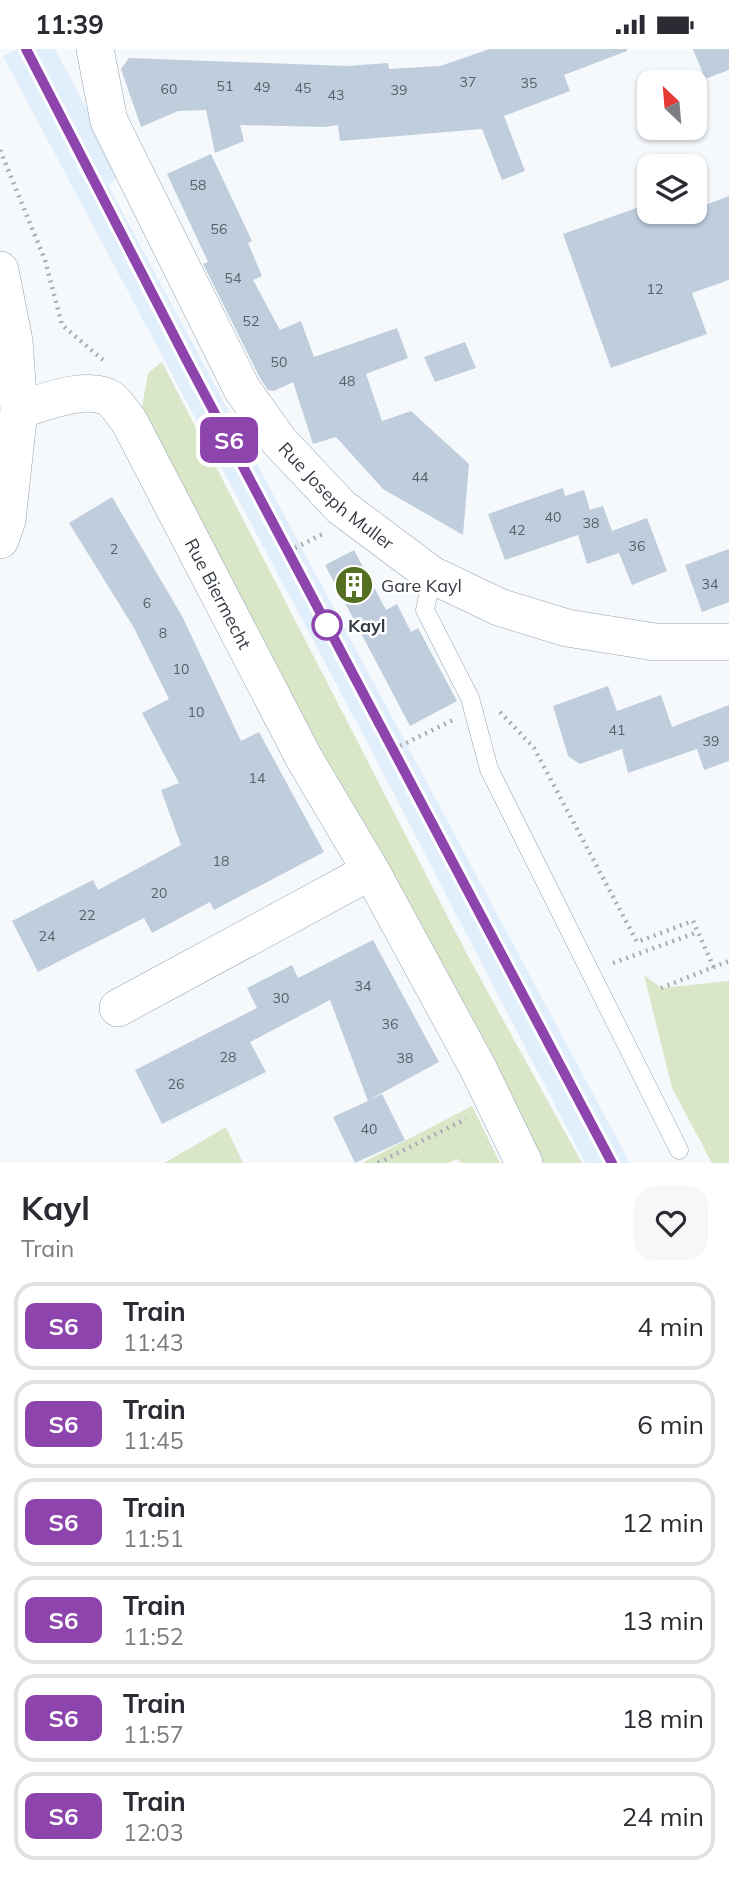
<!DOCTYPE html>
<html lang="en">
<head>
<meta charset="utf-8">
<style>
  :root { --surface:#fff; --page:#f7f7f7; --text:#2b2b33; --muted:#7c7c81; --line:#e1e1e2 }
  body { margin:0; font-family:Mulish,sans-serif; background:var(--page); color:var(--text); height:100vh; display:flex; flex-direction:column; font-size:26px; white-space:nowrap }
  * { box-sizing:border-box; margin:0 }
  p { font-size:23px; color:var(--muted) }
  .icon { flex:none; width:38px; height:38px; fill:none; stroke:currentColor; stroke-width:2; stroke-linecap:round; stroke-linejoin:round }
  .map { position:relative; height:1114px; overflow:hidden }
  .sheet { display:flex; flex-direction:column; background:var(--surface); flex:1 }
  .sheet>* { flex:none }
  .badge { padding:0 14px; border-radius:10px; font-size:24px; line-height:46px }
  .needle { width:46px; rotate:334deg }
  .controls { position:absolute; left:637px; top:21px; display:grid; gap:14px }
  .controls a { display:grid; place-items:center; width:70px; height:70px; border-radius:14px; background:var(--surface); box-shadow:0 2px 5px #0004; font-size:35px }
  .map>.badge { position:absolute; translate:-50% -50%; box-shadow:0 0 0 4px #fff }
  .round { display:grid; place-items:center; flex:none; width:74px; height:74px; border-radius:21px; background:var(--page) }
  .head { display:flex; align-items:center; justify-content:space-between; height:119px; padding:0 21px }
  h1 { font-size:33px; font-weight:700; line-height:52px }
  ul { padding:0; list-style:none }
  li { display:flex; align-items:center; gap:21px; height:88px; margin:0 14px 10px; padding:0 7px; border:4px solid var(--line); border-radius:21px }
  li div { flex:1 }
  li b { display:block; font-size:26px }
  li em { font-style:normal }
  li .badge { min-width:77px; font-weight:700; text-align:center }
  .status { display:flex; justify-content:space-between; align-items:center; height:49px; padding:0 35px; background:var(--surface); direction:ltr }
  .status svg { height:19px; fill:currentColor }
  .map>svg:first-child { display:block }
  .built { fill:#e1eefb }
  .green { fill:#d9e6c8 }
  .building { fill:#bfcddd }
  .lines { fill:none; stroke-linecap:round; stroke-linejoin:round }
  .service-casing { stroke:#94a2b1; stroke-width:19 }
  .minor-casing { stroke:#94a2b1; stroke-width:38 }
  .path { stroke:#a9adb2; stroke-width:4.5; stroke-dasharray:2 5; stroke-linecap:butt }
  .service { stroke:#fff; stroke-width:18 }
  .minor { stroke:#fff; stroke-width:37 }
  .rail { stroke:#6e7379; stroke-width:5; stroke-dasharray:10 5; stroke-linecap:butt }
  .line-casing { stroke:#fff; stroke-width:16 }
  .line { stroke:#8e44ad; stroke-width:10 }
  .stop-dot { fill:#fff; stroke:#8e44ad; stroke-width:3.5 }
  .labels { text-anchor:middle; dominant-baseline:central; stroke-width:5; stroke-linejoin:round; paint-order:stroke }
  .number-label { font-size:14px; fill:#586069 }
  .street-label { font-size:18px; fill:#353b42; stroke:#fff }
  .poi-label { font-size:18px; fill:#353b42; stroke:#fff; text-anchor:start }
  .stop-label { font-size:18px; font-weight:bold; fill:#353b42; stroke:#fff; text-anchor:start }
</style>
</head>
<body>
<div class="status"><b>11:39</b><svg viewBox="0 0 49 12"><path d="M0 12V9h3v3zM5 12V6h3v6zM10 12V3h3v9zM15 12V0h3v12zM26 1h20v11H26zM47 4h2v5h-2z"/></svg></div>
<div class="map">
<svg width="729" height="1114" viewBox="0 0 729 1114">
  <rect width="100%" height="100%" fill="#f6f9fc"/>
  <!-- built -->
  <polygon class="built" points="17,0 55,0 121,125 108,136 630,1114 585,1114 367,693 3,7"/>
  <!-- green -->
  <g class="green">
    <polygon points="162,313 469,909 582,1114 540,1114 415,884 141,364 148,324"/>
    <polygon points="644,926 661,939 729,932 729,1114 712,1114 672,1039"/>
    <polygon points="472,1057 500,1114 461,1114 458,1110 448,1114 362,1114"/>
    <polygon points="226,1078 243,1114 165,1114 166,1113"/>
  </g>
  <!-- building -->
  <g class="building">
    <polygon points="490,0 627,0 627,2 564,26 570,42 504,67 525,122 502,131 482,80 340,92 338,76 324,78 240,76 244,92 215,104 206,61 178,62 141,78 121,20 129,9 347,17 388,14 389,20 440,17"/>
    <polygon points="693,0 729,0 729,21 705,30"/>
    <polygon points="211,105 252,192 248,194 262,227 253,231 280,281 301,272 314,308 397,279 408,309 366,325 382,372 411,362 469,415 463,486 383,440 336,388 313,395 293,333 274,342 268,341 260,329 203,215 208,213 167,125"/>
    <polygon points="729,147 729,231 692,244 707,285 611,319 563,185 645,156 652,175 686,163 695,163 695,160"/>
    <polygon points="465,293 476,319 435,333 424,308"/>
    <polygon points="563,439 565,447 584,441 590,461 603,457 612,482 647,469 667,522 632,536 619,504 587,515 578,486 505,511 488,465"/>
    <polygon points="112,448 182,567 241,692 259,683 324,803 214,861 210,853 152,884 144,869 38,923 12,872 93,831 98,841 181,796 161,741 179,734 142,664 169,650 134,579 69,474"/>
    <polygon points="729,500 729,553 702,563 685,516"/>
    <polygon points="354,501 386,561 397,555 411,583 418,579 457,652 410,677 325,516"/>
    <polygon points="608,637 617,662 661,646 672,678 729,656 729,712 704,721 697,700 628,724 622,700 580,715 568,707 553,657"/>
    <polygon points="373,891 439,1013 369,1051 382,1045 405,1091 355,1114 333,1068 368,1052 330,951 250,993 266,1023 162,1075 135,1021 257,959 247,939 292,916 298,929"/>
  </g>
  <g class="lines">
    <!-- service casing -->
    <g class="service-casing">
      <polyline id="service" points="432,526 425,561 470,649 489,720 679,1101"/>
    </g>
    <!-- minor casing -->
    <g class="minor-casing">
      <g id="minor">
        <path id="s1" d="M95,0L109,72L242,340L279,392L341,458L432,526L499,558L567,579L655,593H729"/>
        <polyline points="0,221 14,292 19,361 7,471 0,491"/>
        <path id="s2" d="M19,361C43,354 87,335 111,350C117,355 123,365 129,372L304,709L371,822L478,1019L524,1114"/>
        <polyline points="118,959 371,822"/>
      </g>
    </g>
    <!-- path -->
    <g class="path">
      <polyline points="0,101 45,211 62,276 103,311"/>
      <polyline points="295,499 323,485"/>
      <polyline points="500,663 534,699 637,893 693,872 714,919"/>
      <polyline points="400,697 453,671"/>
      <polyline points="613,914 698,883"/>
      <polyline points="661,939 729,912"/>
      <polyline points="378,1114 466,1070"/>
    </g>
    <!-- service -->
    <use href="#service" class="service"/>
    <!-- minor -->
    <use href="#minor" class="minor"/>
    <!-- rail -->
    <polyline class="rail" points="26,0 186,310 612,1114"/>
  </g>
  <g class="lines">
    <!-- line casing -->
    <g class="line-casing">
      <polyline id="line" points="26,0 186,310 612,1114"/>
    </g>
    <!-- line -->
    <use href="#line" class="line"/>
  </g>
  <!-- icons -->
  <defs>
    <g id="building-disc" transform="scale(2.0125)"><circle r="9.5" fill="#556f22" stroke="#fff"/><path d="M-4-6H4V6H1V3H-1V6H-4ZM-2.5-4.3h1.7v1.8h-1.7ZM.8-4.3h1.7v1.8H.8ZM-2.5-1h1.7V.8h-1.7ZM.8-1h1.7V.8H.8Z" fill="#fff"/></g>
  </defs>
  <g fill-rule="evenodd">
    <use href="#building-disc" x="354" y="536"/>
  </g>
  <!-- markers -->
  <circle class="stop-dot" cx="327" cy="576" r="14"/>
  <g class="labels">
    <!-- number labels -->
    <g class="number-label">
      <text x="468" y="33">37</text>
      <text x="529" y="34">35</text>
      <text x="225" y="37">51</text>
      <text x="262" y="38">49</text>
      <text x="303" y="39">45</text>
      <text x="169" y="40">60</text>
      <text x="399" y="41">39</text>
      <text x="336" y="46">43</text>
      <text x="198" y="136">58</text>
      <text x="219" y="180">56</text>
      <text x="233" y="229">54</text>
      <text x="655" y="240">12</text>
      <text x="251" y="272">52</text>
      <text x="279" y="313">50</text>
      <text x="347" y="332">48</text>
      <text x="420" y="428">44</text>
      <text x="553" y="468">40</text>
      <text x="591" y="474">38</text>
      <text x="517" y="481">42</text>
      <text x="637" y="497">36</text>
      <text x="114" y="500">2</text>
      <text x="710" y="535">34</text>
      <text x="147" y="554">6</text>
      <text x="163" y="584">8</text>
      <text x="181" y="620">10</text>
      <text x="196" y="663">10</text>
      <text x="617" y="681">41</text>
      <text x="711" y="692">39</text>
      <text x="257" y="729">14</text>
      <text x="221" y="812">18</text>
      <text x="159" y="844">20</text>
      <text x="87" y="866">22</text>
      <text x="47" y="887">24</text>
      <text x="363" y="937">34</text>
      <text x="281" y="949">30</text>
      <text x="390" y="975">36</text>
      <text x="228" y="1008">28</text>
      <text x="405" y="1009">38</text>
      <text x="176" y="1035">26</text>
      <text x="369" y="1080">40</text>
    </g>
    <!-- street labels -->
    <g class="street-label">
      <text stroke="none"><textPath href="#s1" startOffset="516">Rue Joseph Muller</textPath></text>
      <text stroke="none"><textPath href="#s2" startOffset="318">Rue Biermecht</textPath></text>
    </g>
    <!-- poi labels -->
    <g class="poi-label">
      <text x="381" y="536">Gare Kayl</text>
    </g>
    <!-- stop labels -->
    <g class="stop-label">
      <text x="348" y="576">Kayl</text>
    </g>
  </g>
</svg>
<div class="controls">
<a><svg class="needle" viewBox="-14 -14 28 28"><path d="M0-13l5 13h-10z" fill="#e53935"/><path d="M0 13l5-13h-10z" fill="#7c7c81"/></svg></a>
<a><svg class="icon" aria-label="layers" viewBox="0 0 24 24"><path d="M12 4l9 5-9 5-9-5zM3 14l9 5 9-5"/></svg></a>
</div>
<b class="badge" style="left:229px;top:391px;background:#8e44ad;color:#fff">S6</b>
</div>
<section class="sheet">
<div class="head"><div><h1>Kayl</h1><p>Train</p></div><a class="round"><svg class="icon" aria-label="heart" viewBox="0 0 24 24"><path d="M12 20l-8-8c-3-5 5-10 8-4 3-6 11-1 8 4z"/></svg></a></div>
<ul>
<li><span class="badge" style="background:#8e44ad;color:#fff">S6</span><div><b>Train</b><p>11:43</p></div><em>4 min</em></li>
<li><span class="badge" style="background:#8e44ad;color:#fff">S6</span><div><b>Train</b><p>11:45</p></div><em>6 min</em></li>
<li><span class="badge" style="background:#8e44ad;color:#fff">S6</span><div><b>Train</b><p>11:51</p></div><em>12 min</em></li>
<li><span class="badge" style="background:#8e44ad;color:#fff">S6</span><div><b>Train</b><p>11:52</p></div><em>13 min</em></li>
<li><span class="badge" style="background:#8e44ad;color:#fff">S6</span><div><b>Train</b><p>11:57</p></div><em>18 min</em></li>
<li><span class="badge" style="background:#8e44ad;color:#fff">S6</span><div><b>Train</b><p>12:03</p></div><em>24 min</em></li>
</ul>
</section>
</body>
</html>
